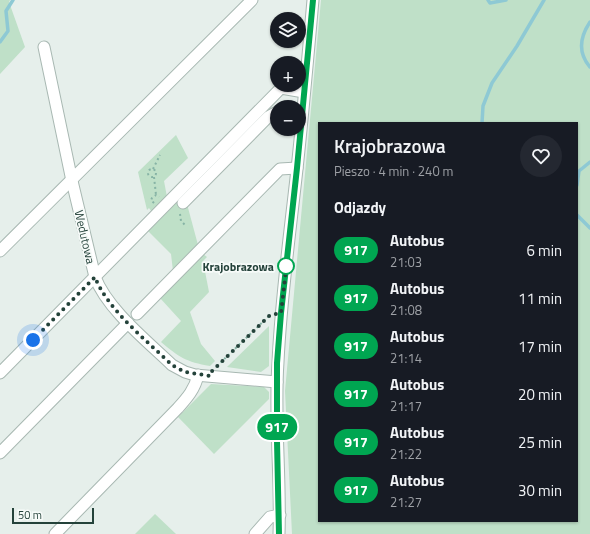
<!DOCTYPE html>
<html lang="pl">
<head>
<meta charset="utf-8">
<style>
  :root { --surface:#171b24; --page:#242831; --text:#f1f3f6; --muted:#9ea1a6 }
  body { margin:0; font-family:"Titillium Web",sans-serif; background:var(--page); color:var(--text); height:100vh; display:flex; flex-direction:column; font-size:15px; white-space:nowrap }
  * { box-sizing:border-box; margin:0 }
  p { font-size:13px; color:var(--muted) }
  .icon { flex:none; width:22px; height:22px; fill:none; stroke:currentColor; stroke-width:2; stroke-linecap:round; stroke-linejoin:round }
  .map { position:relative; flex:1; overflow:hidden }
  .panel { position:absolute; left:318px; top:122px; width:260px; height:400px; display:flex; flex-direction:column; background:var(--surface); border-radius:0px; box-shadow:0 1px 3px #0004 }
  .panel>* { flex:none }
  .badge { padding:0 8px; border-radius:13px; font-size:14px; line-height:26px }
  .buttons { position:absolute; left:270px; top:12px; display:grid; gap:8px }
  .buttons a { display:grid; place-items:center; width:36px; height:36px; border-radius:50%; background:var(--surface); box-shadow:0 1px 3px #0004; font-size:20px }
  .scale { position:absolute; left:12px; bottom:10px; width:82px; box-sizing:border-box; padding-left:4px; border:2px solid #24423a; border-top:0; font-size:11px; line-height:14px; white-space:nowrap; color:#24423a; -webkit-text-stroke:3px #f7fbf9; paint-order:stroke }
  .you { position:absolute; width:20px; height:20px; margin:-10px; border:3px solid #fff; border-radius:50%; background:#1a73e8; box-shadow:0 0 0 6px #1a73e833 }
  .map>.badge { position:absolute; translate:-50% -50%; box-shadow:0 0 0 2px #fff }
  h2 { padding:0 16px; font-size:15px; line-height:36px }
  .round { display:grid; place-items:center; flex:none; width:42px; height:42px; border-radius:21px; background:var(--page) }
  .head { display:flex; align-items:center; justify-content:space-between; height:68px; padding:0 16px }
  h1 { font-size:19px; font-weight:600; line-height:30px }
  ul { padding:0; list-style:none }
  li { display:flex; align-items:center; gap:12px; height:48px; padding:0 16px }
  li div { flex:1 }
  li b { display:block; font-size:15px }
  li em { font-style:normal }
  li .badge { min-width:44px; font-weight:700; text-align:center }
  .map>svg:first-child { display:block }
  .green { fill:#bfe0c8; fill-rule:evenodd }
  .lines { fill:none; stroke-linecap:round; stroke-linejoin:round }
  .stream { stroke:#8ec9d4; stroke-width:3.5 }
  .minor-casing { stroke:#a8b8b2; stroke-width:13 }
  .path { stroke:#86b3a5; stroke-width:2; stroke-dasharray:2 3; stroke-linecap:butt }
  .minor { stroke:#fff; stroke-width:11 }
  .line-casing { stroke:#fff; stroke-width:9 }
  .line { stroke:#00a651; stroke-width:6 }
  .walk { stroke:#24423a; stroke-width:4; stroke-dasharray:0 7.2 }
  .stop-dot { fill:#fff; stroke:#00a651; stroke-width:2 }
  .labels { text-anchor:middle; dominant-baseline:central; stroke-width:3.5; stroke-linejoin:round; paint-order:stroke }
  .street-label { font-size:12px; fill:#24423a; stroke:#f7fbf9 }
  .stop-label { font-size:12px; font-weight:bold; fill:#24423a; stroke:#f7fbf9; text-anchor:end }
</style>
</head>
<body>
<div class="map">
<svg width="590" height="534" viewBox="0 0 590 534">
  <rect width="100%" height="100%" fill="#e6efeb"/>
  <!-- green -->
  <g class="green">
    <polygon points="0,0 10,0 9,2 25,47 0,74"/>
    <path d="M321,0H590V534H292L285,391ZM319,123H577V521H319Z"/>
    <polygon points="176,135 188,158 164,181 167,197 152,212 149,208 147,210 138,172"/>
    <polygon points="177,202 183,208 187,204 198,245 173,271 171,254 148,231"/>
    <path d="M203,254L207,257L203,261L209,292L190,312L201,344L215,361L210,366C186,362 179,357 161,342L181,321L160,298Z"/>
    <polygon points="269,326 269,366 261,372 227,367"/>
    <polygon points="211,384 264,387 269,392 269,399 214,454 178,417"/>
    <polygon points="155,514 176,534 135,534"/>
  </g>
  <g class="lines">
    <!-- stream -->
    <g class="stream">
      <polyline points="488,0 490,3 506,0"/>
      <path d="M590,22C580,37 577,52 590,67"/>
      <polyline points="0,42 8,31 6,11 13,0"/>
      <polyline points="482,123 483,106 492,83 517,46 544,0"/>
      <polyline points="577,185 579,171 590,162"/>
      <polyline points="577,215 590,228"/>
    </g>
    <!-- minor casing -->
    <g class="minor-casing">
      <g id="minor">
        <path d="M44,47L72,181L95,277C107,309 147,341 172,365L185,372L195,375L277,382"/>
        <polyline points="183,203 268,117 277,112"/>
        <polyline points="0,251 252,0"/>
        <polyline points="137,314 280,169 297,168"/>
        <polyline points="0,373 281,88 304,92"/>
        <polyline points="0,453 128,323"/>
        <path d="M55,534L178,408C187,398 195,389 198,375"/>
        <polyline points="255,534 270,517 280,515"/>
        <path d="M279,534C281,477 274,419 278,362C281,297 290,233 297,169C303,113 308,56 313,0"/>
      </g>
    </g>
    <!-- path -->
    <g class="path">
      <polyline points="153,169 160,155"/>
      <circle cx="152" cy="173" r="4"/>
      <polyline points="154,177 156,195"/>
      <polyline points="154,203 151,200 152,198 156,195 159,197"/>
      <polyline points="180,214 181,221 186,226"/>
      <polyline points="217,366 270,315"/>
    </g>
    <!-- minor -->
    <use href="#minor" class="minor"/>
  </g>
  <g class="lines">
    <!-- line casing -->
    <g class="line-casing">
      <polyline id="line" points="279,534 277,441 277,363 281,313 297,168 313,0"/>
    </g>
    <!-- line -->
    <use href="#line" class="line"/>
    <!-- walk -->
    <path class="walk" d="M33,340L95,277C107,309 147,341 172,365L185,372L210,376L211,372L270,315L281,313L287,261L286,266"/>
  </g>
  <!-- markers -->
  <circle class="stop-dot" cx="286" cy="266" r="8"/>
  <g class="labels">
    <!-- street labels -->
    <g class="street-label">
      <text transform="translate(85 237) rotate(77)">Wedutowa</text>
    </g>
    <!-- stop labels -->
    <g class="stop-label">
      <text x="274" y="266">Krajobrazowa</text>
    </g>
  </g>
</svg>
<div class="buttons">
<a><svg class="icon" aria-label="layers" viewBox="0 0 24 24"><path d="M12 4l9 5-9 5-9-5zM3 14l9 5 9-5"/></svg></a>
<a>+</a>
<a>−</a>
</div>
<div class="scale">50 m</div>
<div class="you" style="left:33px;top:340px"></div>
<b class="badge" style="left:277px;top:427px;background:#00a651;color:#fff">917</b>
<section class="panel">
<div class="head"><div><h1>Krajobrazowa</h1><p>Pieszo · 4 min · 240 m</p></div><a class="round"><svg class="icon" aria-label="heart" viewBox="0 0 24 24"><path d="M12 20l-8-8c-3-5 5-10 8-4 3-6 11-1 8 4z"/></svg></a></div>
<h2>Odjazdy</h2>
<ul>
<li><span class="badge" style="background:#00a651;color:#fff">917</span><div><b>Autobus</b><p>21:03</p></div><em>6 min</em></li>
<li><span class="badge" style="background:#00a651;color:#fff">917</span><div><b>Autobus</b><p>21:08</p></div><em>11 min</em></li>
<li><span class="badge" style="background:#00a651;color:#fff">917</span><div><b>Autobus</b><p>21:14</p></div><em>17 min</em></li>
<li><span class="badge" style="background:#00a651;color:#fff">917</span><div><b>Autobus</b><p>21:17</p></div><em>20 min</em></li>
<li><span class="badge" style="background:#00a651;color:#fff">917</span><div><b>Autobus</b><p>21:22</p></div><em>25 min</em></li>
<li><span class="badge" style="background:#00a651;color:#fff">917</span><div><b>Autobus</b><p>21:27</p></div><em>30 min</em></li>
</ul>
</section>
</div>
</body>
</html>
